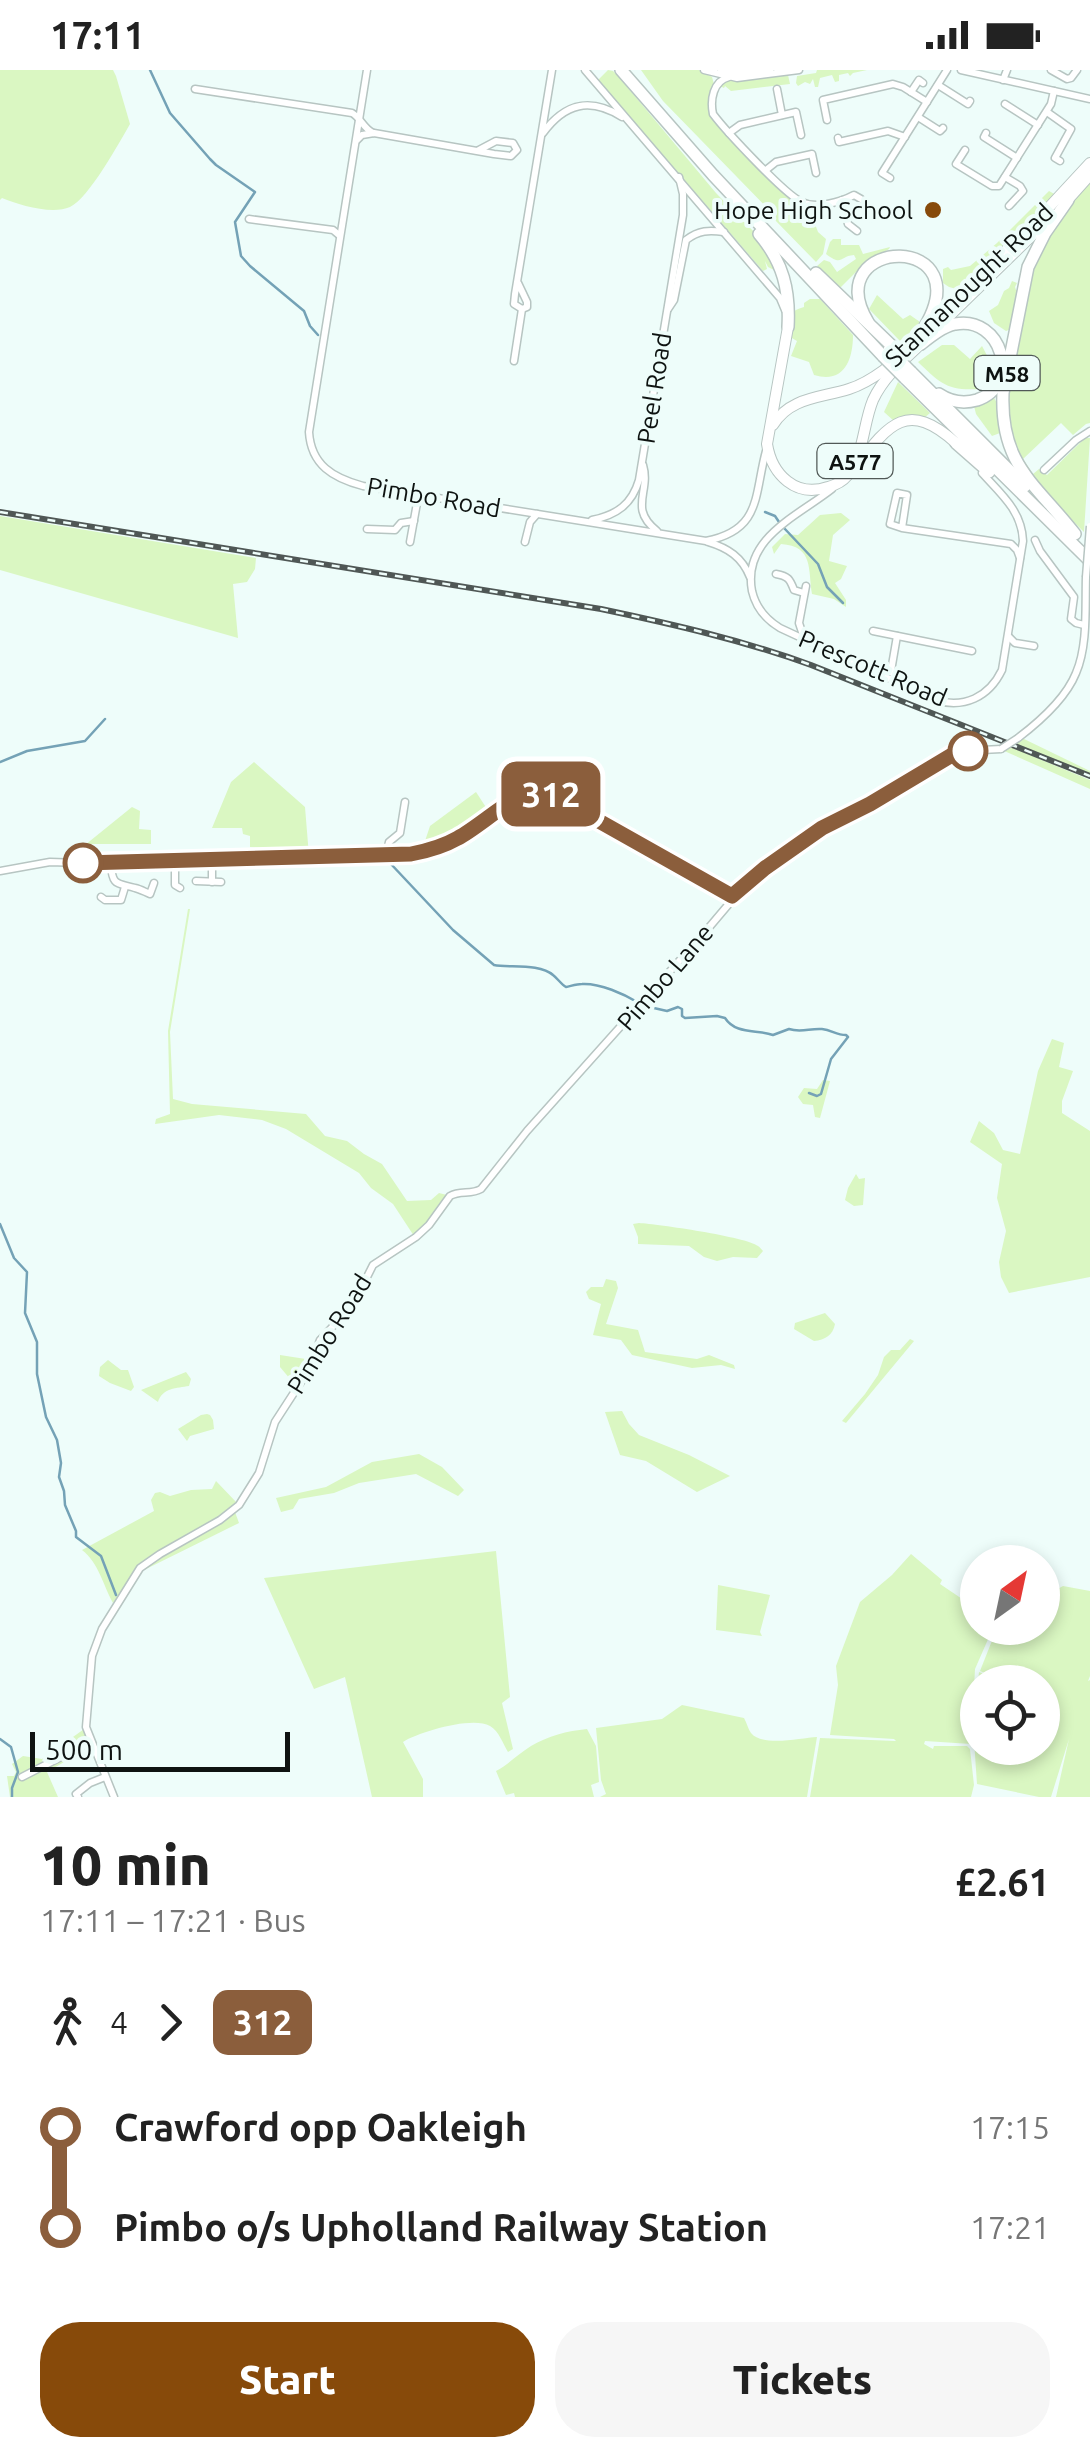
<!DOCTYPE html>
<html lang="en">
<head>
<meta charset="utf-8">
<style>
  :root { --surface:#fff; --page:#f6f6f6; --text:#222; --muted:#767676; --accent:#874a0a }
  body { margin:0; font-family:Ubuntu,sans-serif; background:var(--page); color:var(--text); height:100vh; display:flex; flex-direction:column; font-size:38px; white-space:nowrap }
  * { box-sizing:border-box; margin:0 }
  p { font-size:32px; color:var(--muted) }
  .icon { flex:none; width:55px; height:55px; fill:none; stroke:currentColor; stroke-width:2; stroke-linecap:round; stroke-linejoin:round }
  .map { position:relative; height:1727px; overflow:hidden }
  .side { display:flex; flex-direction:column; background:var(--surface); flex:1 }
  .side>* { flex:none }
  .badge { padding:0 20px; border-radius:15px; font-size:35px; line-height:65px }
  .needle { width:65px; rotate:33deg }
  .buttons { position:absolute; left:960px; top:1475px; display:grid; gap:20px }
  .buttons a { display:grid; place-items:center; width:100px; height:100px; border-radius:50%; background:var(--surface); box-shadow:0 5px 15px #0003; font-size:50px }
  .scale { position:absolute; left:30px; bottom:25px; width:260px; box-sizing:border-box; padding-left:10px; border:5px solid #0e1311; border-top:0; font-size:28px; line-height:35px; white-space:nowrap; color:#0e1311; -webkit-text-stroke:8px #eefdfa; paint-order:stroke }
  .map>.badge { position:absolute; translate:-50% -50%; box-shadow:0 0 0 5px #fff }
  .legs { display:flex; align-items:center; gap:15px; height:110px; padding:0 40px; font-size:32px }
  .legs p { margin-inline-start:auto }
  .summary { display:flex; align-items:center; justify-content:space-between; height:170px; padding:0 40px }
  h1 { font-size:55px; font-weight:800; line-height:75px }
  .button { display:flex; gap:20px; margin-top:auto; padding:20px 40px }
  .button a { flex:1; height:115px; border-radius:40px; background:var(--accent); color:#fff; font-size:40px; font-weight:800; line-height:115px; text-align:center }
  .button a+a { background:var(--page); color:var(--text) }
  ul { padding:0 40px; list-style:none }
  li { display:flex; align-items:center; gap:35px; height:100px; font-size:38px }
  li i { display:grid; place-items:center; width:15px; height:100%; margin:0 12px; background:currentColor }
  li i::after { content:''; width:25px; height:25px; margin:-12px; border:8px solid; border-radius:50%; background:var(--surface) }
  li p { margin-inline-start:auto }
  li:first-child i { background:linear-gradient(#0000 50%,currentColor 0) }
  li:last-child i { background:linear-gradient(currentColor 50%,#0000 0) }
  .status { display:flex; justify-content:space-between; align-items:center; height:70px; padding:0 50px; background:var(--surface); direction:ltr }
  .status svg { height:28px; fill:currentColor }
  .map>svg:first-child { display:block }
  .green { fill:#daf7c2 }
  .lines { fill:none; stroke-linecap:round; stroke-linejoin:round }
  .stream { stroke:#74a2b6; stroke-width:2.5 }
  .minor-casing { stroke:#b7c5c2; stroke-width:9 }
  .major-casing { stroke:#b7c5c2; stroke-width:12 }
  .highway-casing { stroke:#b7c5c2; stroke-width:14 }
  .minor { stroke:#fff; stroke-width:6 }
  .major { stroke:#fff; stroke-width:10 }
  .highway { stroke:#fff; stroke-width:11 }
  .rail-casing { stroke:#4f5755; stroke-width:6 }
  .rail { stroke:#eefdfa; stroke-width:2.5; stroke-dasharray:8; stroke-linecap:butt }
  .minor-bridge-casing { stroke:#b7c5c2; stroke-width:9; stroke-linecap:butt }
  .highway-bridge-casing { stroke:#b7c5c2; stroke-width:14; stroke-linecap:butt }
  .minor-bridge { stroke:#fff; stroke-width:6 }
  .highway-bridge { stroke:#fff; stroke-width:11 }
  .line-1-casing { stroke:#fff; stroke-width:22 }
  .line-1 { stroke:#8b5e3c; stroke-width:15 }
  .poi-dot { fill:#874a0a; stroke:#eefdfa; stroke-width:4 }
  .stop-1-dot { fill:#fff; stroke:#8b5e3c; stroke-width:5 }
  .labels { text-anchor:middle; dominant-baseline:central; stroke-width:8; stroke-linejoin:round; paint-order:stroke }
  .shield { fill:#eefdfa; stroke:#515957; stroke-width:2.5 }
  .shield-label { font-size:22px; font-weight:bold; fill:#0e1311 }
  .poi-label { font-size:25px; fill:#0e1311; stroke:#eefdfa; text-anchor:end }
  .street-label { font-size:25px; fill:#0e1311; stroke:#eefdfa }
</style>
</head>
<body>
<div class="status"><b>17:11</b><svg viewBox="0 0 49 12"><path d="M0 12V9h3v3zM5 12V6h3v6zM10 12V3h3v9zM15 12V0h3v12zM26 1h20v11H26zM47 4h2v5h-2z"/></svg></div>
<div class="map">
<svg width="1090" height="1727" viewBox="0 0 1090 1727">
  <rect width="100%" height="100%" fill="#eefdfa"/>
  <!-- green -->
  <g class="green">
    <path d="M0,0H113L116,6L130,54C119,73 89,128 70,137C52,145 19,135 2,128L0,130Z"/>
    <polygon points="608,0 613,1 618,6 716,123 758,166 776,201 768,197 765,191 767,199 763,201 598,10"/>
    <polygon points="641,0 699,0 712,7 714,14 710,40 768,106 800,136 806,157 808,158 815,154 818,162 826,169 823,184 816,192 773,148 774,145 663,31"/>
    <polygon points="817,0 867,0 853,3 850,6 848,3 839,5 839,11 835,12 832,5 820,8 818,17 815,17 813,9 810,14 805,12 798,16 796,13 797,6 816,3"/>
    <polygon points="788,5 790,14 731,21 725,16 724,18 720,16 726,9 752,10"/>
    <polygon points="1090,109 1090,353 1086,354 1073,365 1061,353 1023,389 1033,404 1039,399 1047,405 1085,368 1090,368 1084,462 1028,407 1016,388 1005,337 1028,212 1042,172"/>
    <polygon points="1049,121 1058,126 960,220 949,217 943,213 943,199 948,197 951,200 970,196 997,173"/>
    <path d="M833,169H841V175H859L863,184L890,177L889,179L863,195L840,218L817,196L824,190L830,192L837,202L856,189L854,185C839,186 843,197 826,184L830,172Z"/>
    <polygon points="1012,211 1017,213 1015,217 1016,220 1019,220 1011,259 1006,261 994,253 989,241 998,235 1004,221 1009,218"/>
    <polygon points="877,225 903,249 910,245 920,252 901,272 869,239"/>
    <path d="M810,229H820L853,265C853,290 844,314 814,305L809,292L791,286L797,271L790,267C790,249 786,242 804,237V233Z"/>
    <path d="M942,275H954L970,289L982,276L992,295L990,303L979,319C947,321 940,313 918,292Z"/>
    <polygon points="898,312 930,343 923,349 894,351 884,342"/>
    <polygon points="994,328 997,333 1000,363 992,366 976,344 974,336"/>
    <path d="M841,443L850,450L833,465L829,491L847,496L841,509L835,513L846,530V537L834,529L812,524C808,500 814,476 781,474L774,484L772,477L785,464L798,465L820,445Z"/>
    <polygon points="0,446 256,488 255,499 247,512 233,514 238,568 0,500"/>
    <polygon points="1022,668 1090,701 1090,705 1013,674"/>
    <polygon points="1008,676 1090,710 1090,719 1002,680"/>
    <polygon points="254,692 305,737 309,786 261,788 261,778 250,777 250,766 243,764 242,758 212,758 231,712"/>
    <polygon points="476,722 491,745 455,768 422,780 430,756"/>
    <polygon points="132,737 140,741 139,759 151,760 151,774 89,774 85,793 64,792"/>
    <path d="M188,839H190L170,962L173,1029L192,1034L306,1044L325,1066L347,1071L364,1084L382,1094L407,1131L431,1130L439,1123L447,1125C435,1136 429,1154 414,1166L393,1134L371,1118L359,1103L286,1059L262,1050L219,1045L155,1054L156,1049L170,1044L168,961Z"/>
    <polygon points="1052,969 1064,973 1059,997 1073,1001 1062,1031 1062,1043 1090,1061 1090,1207 1009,1223 1001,1207 999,1192 1006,1161 997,1128 1002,1094 970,1072 979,1051 994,1063 1003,1080 1020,1084 1038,1001"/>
    <polygon points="823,1010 830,1011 820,1048 815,1047 813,1035 803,1034 798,1027 804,1018 817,1019"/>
    <polygon points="856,1104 859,1109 865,1108 863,1135 854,1136 845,1130 848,1118"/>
    <path d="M639,1153C657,1154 747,1167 758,1176C760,1177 761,1179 763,1181L757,1188L733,1187L717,1191L704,1187L689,1176L638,1174V1167L633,1154Z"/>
    <polygon points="606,1209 616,1211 618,1218 606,1254 638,1260 645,1282 697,1289 709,1285 734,1295 735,1299 721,1295 692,1298 632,1285 621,1270 593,1265 601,1234 589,1229 586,1222 591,1217 603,1217"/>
    <path d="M825,1243L835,1254C833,1265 825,1270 814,1271L794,1259L795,1253Z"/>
    <polygon points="910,1269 914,1271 846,1353 842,1351 865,1324 878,1305 884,1287 891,1280 900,1280"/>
    <polygon points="280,1285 312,1290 296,1316 280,1297"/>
    <polygon points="108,1290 121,1300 128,1300 134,1317 131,1321 110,1313 99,1306 100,1297"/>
    <path d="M186,1302L191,1309L189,1316C177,1318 162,1318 158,1332L141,1320Z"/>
    <polygon points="622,1341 629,1354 639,1365 689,1385 730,1406 697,1422 646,1391 620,1385 605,1342"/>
    <polygon points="207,1344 210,1345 213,1350 214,1359 190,1366 187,1371 178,1359 201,1345"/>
    <polygon points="419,1384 442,1397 464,1420 458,1426 416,1404 359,1413 334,1423 299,1429 293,1439 281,1442 276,1428 326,1417 372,1392"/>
    <path d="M216,1411L237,1433L220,1446L139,1495L113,1533C103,1515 99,1493 82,1480L154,1441L151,1430L155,1423L160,1422L170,1426L191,1420L212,1419Z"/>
    <polygon points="235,1442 239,1453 142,1501 163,1485"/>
    <path d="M496,1481L510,1627L502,1633L513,1679L508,1682C503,1674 499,1661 490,1656C472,1646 419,1662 403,1672L423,1709V1727H372L345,1607L314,1619L264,1508Z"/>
    <polygon points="911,1484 942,1510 940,1514 977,1539 978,1558 993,1558 975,1599 971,1674 925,1671 924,1674 933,1679 934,1676 967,1676 970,1679 974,1715 971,1727 810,1727 820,1668 896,1671 894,1669 830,1665 838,1615 836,1596 860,1532 892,1505"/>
    <polygon points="718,1515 770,1525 760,1562 762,1566 716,1560"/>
    <polygon points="1063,1516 1090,1521 1090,1606 1088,1611 1090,1610 1090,1727 1056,1727 1069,1669 1051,1727 1039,1727 977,1714 974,1670 977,1622 978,1678 1042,1678 1043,1629 1047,1626 1043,1624 1042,1612 978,1612 979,1602 991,1606 980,1601 997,1558 1042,1558 1043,1520 1054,1521"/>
    <path d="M682,1635L744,1648C747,1653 748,1659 751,1663C762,1677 801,1668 817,1667L807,1727H600L606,1724L601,1710L596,1658L662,1649Z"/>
    <polygon points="87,1657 93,1675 47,1702 58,1727 10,1727 7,1706 14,1706 16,1702 12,1694 23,1686 42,1689"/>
    <path d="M587,1659L596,1676L599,1712L591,1715L594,1727H515L514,1723L506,1725L496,1701C509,1694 518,1684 531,1676C548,1666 567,1661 587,1659Z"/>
  </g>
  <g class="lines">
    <!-- stream -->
    <g class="stream">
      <polyline points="150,0 170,43 210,89 216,95 255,122 235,152 241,186 250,196 304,241 310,256 318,265"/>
      <polyline points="765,442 775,446 779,452"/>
      <polyline points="784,458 818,494 827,517 843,533"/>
      <polyline points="0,692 27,681 85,671 105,649"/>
      <path d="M389,789L390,793L453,860L494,895C509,898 540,893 553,905C558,909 561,914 566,917C571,916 577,914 582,914C600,913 624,924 639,933"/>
      <path d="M645,936L667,941L678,937L682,939V946L685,948L717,946L725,948C736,965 757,959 773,965L789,959C801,963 810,958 822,959C832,960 836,965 846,965L848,967L831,989L821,1024L817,1026L809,1023"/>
      <polyline points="0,1154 14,1188 27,1202 25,1243 37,1272 37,1304 46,1347 57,1370 61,1393 59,1407 64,1421 65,1435 76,1461 76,1467 101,1486 116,1525"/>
      <polyline points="0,1669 11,1677 18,1702 12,1718 12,1727"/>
    </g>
    <!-- minor casing -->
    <g class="minor-casing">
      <g id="minor">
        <path d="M367,0L309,362C311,395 333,408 363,416L706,471C762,460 754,425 766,381"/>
        <polyline points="585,0 780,228 785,240"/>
        <polyline points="704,0 737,8 799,0"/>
        <polyline points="721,0 736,3 770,0"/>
        <polyline points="961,0 1090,29"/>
        <polyline points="1051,0 1067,9 1071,8 1077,0"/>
        <path d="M729,7C713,11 710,30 713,44C725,60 786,126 802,132C817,139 841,132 854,125L861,129"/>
        <polyline points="1003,10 1007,0"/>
        <polyline points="938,15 968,34 970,31"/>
        <path d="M195,19L352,43C361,48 363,58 373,63"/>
        <polyline points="777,19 782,45"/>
        <polyline points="911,22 919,10 923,13"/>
        <polyline points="1005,34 1038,55"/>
        <polyline points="1047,42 1071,59 1055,88 1060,91"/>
        <polyline points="918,47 940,61 943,58"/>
        <polyline points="827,50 823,30 893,14 903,17 927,32"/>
        <path d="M543,63C565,33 590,27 622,47"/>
        <polyline points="729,63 740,55 796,42 801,65"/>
        <polyline points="986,63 984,67 1017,88"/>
        <polyline points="838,68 839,72 888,61 905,67"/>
        <polyline points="357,70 362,65 374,63 494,84 511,86 517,80 513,73 496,71 479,80"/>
        <polyline points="965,80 956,94 992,116 999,116 1051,34 1054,21"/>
        <polyline points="766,100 776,92 812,84 816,103"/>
        <polyline points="1005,107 1020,116 1023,121 1009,136"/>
        <polyline points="890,108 882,103 947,0"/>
        <polyline points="842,130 848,154 857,161"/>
        <polyline points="249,149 333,160 339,165"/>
        <polyline points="518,213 527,232 527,237 522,239 514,234 515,224 552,0"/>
        <path d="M668,239L674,230L686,170C699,160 709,160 724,162"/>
        <polyline points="514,291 522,239"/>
        <path d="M643,395C651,422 628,438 657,461"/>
        <polyline points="1044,400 1076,370 1090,361"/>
        <path d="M832,419C798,446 742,468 752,521C756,538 765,549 780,558L935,630C964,639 989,627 1002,600L1023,471C1022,441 1001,424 982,403"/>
        <path d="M592,450C617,445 632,434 639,410L683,145V124L679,107"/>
        <polyline points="902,458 907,425 897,423 890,454 902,458 1011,474 1017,480 1020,488"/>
        <polyline points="367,459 395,460 401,453 414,451"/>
        <polyline points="1035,470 1040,481 1074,527 1071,549 1076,553 1084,555"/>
        <polyline points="410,472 417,433 423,426"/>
        <polyline points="525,472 530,452 537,444"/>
        <path d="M708,472C728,478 742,487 750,507"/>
        <path d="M776,504C788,506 790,509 794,520L804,523"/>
        <polyline points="873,561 972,581"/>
        <polyline points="897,566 891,601 898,611"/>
        <polyline points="1009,567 1015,573 1034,576"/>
        <polyline points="804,568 799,553 806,516"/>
        <path d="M1018,668C1039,652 1066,628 1076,603C1088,575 1085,538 1086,507"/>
        <polyline points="386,785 389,772 400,763 405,732"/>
        <polyline points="175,791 175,815 180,818"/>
        <path d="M111,794C112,817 118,813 135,818C140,819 145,822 150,824L154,813"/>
        <path d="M0,801L50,792L111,794L411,784C427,781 444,776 458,768C481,756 519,719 542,719L732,826"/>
        <polyline points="196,811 221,812"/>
        <polyline points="212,812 212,790"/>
        <polyline points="101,827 105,830 121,830 125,817"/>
        <polyline points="22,1707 90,1672"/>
        <polyline points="78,1727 76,1724 90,1713 105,1707"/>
        <path d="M114,1727L86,1657L92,1586L102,1559L140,1498L160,1484L220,1450L239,1435L259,1403L275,1352L310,1298L320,1270L353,1235L373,1195L416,1167L429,1155L450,1126C460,1120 471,1125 481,1119L527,1061L706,861L728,835L732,826L788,782L830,754L871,733L951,685L963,681L1001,679"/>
      </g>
    </g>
    <!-- major casing -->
    <g class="major-casing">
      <g id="major">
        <polyline points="1065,133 1090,105"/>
        <path d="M788,257L767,374C772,405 796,428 828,417C836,415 843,411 848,405C864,384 863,354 873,330C884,306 905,289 924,271"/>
        <polyline points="936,259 1053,145"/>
        <path d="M773,355C790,327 821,328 849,319C862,315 873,308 884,300L1040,147L1090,93"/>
        <path d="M857,396C889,353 908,330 956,373"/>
      </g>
    </g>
    <!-- highway casing -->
    <g class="highway-casing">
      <g id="highway">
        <polyline points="621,0 713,105 883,286"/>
        <path d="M1068,130L1045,163L1028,197L1003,323C1000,395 1035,413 1075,464"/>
        <path d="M759,164C783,192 790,220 788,257"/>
        <polyline points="816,203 893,277"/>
        <path d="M868,252C816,165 988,160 921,263"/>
        <path d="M921,274C931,266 942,257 955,254C1002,245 1022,315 977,330C963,334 951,332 939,324"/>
        <polyline points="911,302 1025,416"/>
        <polyline points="905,308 1090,491"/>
        <polyline points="956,373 989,402"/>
      </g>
    </g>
    <!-- minor -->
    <use href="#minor" class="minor"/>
    <!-- major -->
    <use href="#major" class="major"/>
    <!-- highway -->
    <use href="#highway" class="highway"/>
    <!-- rail casing -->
    <g class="rail-casing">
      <path id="rail" d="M0,442L601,539C672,554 742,570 811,595L1090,706"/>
    </g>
    <!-- rail -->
    <use href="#rail" class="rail"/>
    <!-- minor-bridge casing -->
    <g class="minor-bridge-casing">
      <g id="minor-bridge">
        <polyline points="1086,507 1090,456"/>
        <polyline points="1001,679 1018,668"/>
      </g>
    </g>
    <!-- highway-bridge casing -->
    <g class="highway-bridge-casing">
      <g id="highway-bridge">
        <polyline points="889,280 911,302"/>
        <polyline points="883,286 905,308"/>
      </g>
    </g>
    <!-- minor-bridge -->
    <use href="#minor-bridge" class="minor-bridge"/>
    <!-- highway-bridge -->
    <use href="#highway-bridge" class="highway-bridge"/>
  </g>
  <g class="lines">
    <!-- line-1 casing -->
    <g class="line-1-casing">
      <path id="line-1" d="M83,793L411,784C427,781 444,776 458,768C481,756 519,719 542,719L732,826L765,798L822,758L870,734L952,685L968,681"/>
    </g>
    <!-- line-1 -->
    <use href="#line-1" class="line-1"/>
  </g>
  <!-- markers -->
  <circle class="poi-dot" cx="933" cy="140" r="10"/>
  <g class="stop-1-dot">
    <circle cx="968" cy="681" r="18"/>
    <circle cx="83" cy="793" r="18"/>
  </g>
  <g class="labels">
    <!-- shield labels -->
    <g class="shield">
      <rect x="974.5" y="286" width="65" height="34" rx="8"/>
      <rect x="817.5" y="374" width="75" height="34" rx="8"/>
    </g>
    <g class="shield-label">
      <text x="1007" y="303">M58</text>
      <text x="855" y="391">A577</text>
    </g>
    <!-- poi labels -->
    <g class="poi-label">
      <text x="913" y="140">Hope High School</text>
    </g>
    <!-- street labels -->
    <g class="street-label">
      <text transform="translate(969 215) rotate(-44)">Stannanought Road</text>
      <text transform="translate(654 318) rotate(-81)">Peel Road</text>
      <text transform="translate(434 427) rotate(10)">Pimbo Road</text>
      <text transform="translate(873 598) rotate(23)">Prescott Road</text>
      <text transform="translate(665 907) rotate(-49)">Pimbo Lane</text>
      <text transform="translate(329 1264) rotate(-58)">Pimbo Road</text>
    </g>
  </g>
</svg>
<div class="buttons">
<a><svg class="needle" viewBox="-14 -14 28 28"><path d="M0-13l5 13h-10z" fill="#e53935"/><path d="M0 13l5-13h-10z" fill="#767676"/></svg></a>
<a><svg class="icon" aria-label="locate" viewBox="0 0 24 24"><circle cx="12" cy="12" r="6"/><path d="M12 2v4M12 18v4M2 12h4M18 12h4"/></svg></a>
</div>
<div class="scale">500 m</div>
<b class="badge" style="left:551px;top:724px;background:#8b5e3c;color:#fff">312</b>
</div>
<section class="side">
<div class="summary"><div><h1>10 min</h1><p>17:11 – 17:21 · Bus</p></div><b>£2.61</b></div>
<div class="legs"><svg class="icon" aria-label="walk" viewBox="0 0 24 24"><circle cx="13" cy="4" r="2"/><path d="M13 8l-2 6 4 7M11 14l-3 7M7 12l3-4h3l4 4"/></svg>4<svg class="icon" aria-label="forward" viewBox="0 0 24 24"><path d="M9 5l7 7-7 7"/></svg><b class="badge" style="background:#8b5e3c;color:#fff">312</b></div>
<ul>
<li><i style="color:#8b5e3c"></i><b>Crawford opp Oakleigh</b><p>17:15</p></li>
<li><i style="color:#8b5e3c"></i><b>Pimbo o/s Upholland Railway Station</b><p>17:21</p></li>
</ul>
<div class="button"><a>Start</a><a>Tickets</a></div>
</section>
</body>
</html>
